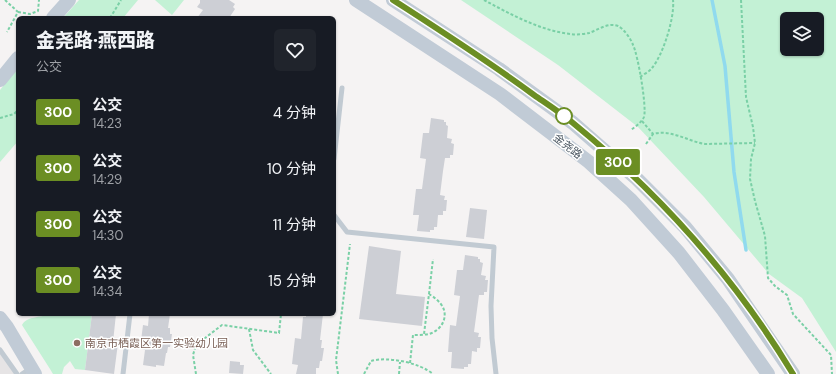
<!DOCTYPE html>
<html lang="zh">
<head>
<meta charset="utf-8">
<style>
  :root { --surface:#171b24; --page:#20242c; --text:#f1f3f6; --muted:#9ea1a6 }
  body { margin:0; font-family:"DM Sans","Noto Sans SC",sans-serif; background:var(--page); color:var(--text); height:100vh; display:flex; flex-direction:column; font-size:15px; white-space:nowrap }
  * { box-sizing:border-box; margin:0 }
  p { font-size:13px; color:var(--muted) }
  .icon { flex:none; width:22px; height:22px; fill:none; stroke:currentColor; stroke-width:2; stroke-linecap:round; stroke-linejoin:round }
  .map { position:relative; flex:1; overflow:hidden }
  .details { position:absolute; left:16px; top:16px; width:320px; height:300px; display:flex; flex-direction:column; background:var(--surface); border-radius:6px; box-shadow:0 1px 3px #0004 }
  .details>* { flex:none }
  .badge { padding:0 8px; border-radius:3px; font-size:14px; line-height:26px }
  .buttons { position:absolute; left:780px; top:12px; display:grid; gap:8px }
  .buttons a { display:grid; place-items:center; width:44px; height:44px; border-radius:6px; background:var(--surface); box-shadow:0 1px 3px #0004; font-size:20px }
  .map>.badge { position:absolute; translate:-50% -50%; box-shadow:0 0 0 2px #fff }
  .round { display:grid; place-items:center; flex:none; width:42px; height:42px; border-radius:6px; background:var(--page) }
  .headline { display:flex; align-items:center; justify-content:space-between; height:68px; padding:0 20px }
  h1 { font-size:19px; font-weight:800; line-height:30px }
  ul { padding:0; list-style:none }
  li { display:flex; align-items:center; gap:12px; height:56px; padding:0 20px }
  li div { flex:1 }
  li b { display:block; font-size:15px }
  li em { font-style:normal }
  li .badge { min-width:44px; font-weight:700; text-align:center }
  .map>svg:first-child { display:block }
  .education { fill:#e6e4e5 }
  .green { fill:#c3f1d5; fill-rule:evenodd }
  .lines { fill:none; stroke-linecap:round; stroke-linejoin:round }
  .stream { stroke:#90daee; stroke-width:3.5 }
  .building { fill:#cdcfd5 }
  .path { stroke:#7ad0a6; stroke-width:2; stroke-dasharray:3 2; stroke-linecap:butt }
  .service { stroke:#c1cad2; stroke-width:5 }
  .secondary { stroke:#c1cbd6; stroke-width:14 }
  .line-casing { stroke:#fff; stroke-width:9 }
  .line { stroke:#6b8e23; stroke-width:6 }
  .stop-dot { fill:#fff; stroke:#6b8e23; stroke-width:2 }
  .education-dot { fill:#8d6e63; stroke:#fff; stroke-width:1.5 }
  .labels { text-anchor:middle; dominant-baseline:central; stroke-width:3; stroke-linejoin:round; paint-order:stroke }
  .street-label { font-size:11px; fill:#4a5661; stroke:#fff }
  .education-label { font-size:11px; fill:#785e54; stroke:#fff; text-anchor:start }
</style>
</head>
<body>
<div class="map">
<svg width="836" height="374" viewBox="0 0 836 374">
  <rect width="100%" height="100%" fill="#f5f3f3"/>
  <!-- education -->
  <polygon class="education" points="0,347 18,374 0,374"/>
  <!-- green -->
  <g class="green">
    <polygon points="79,0 138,0 123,18 63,18"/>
    <polygon points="155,0 184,0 172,15"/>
    <path d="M461,0H836V352L802,298L769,274L704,197L638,127L558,65ZM787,19H817V49H787Z"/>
    <polygon points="18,68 18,141 0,162 0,90"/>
    <path d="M49,314H92L85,370L75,369L70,361L64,367L62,374H53L50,369L22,325C27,316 40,318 49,314Z"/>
  </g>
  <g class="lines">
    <!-- stream -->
    <polyline class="stream" points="712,0 725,66 734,172 746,250"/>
  </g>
  <!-- building -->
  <g class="building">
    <polygon points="200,0 229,0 235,4 233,7 235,9 229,18 197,18 203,10 197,7 200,3"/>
    <polygon points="431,118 444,120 444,122 446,122 446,125 448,126 447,138 452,139 451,143 454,144 453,155 450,155 450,158 445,158 443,171 440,195 445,196 444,200 447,200 446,211 443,211 443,215 438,215 437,227 434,227 434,230 430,230 430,232 417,231 419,215 413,215 416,189 422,189 426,159 420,158 423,133 429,133"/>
    <polygon points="470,208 487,210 484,239 466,237"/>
    <polygon points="369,246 401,251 396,294 425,297 422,326 359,319"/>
    <polygon points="465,255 478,257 478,259 480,259 480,262 483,263 481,275 486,276 485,280 488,280 487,292 484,292 484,295 479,295 474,332 479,333 478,337 481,337 480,348 477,348 477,352 472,351 471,364 468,364 468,367 464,367 464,369 451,368 452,352 448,352 450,325 456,326 460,296 454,295 457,270 463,270"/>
    <polygon points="92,314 116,314 113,342 118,343 114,374 85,370"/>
    <polygon points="149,314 170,314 168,328 170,328 170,334 172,334 170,347 168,347 167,353 166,353 164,366 156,365 156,367 143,365 145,350 140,349 143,325 148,326"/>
    <polygon points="306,314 323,314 320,340 322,340 321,348 324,348 322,361 320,361 319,368 316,368 316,374 296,374 298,365 292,364 295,338 301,339 303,317 306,317"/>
    <polygon points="230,361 240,362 240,365 244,365 243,374 229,373"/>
  </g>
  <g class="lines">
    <!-- path -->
    <g class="path">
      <polyline points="5,0 18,12 7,32"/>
      <path d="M484,0C510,14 541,31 571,34C577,35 584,34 589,33C598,30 608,22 618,26C624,29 631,39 633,45C638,55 647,107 644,117C642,122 636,126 631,130"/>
      <polyline points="741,0 746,97 753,127 755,143 751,159 750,179 755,201 765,236 768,278 775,286 787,295 793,314 831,355 832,374"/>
      <polyline points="18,12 30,14 38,11 39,0"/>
      <polyline points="110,18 121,0"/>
      <path d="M640,77C644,74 649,72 652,68C663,55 675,17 673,0"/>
      <polyline points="0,118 14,114 18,110"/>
      <polyline points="642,121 653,134"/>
      <path d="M646,144L653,134C671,129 687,141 705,144L755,143"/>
      <polyline points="429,294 433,259"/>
      <polyline points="249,329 253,350 271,374"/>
      <path d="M410,363L413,335C418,335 424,335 429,334C440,331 447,320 444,310C442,303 434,297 429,294L424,334"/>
      <polyline points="196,374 193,355 196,345 222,325 279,333 281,314"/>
      <polyline points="338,374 336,360 350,244"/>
      <path d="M364,374L371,361C388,356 420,363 433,374"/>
      <polyline points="399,374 400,362"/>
    </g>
    <!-- service -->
    <g class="service">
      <polyline points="334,159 342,88"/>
      <polyline points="334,215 347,232 494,247 491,306 492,338 496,374"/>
      <polyline points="0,350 17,374"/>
      <polyline points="22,374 31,368"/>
      <polyline points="123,374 130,314"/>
    </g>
    <!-- secondary -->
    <g class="secondary">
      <polyline points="356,0 500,94 589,162 631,200 679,253 723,310 768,374"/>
      <polyline points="393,0 499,69 573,123 637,179 685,227 728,279 793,374"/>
      <polyline points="53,18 69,0"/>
      <polyline points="0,80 18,58"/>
      <polyline points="0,318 7,327 35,374"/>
    </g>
  </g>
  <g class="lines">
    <!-- line casing -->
    <g class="line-casing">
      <path id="line" d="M393,0C441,31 488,61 534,95C547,104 561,113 573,123C660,194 735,278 793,374"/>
    </g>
    <!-- line -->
    <use href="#line" class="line"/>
  </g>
  <!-- markers -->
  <circle class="stop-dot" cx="564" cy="116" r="8"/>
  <circle class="education-dot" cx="77" cy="343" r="4"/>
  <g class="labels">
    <!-- street labels -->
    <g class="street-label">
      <text transform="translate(568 146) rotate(38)">金尧路</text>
    </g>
    <!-- education labels -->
    <g class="education-label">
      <text x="85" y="343">南京市栖霞区第一实验幼儿园</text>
    </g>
  </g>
</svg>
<div class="buttons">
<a><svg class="icon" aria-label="layers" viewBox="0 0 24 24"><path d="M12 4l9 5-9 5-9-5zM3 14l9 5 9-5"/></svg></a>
</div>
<b class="badge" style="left:618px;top:162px;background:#6b8e23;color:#fff">300</b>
<section class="details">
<div class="headline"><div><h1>金尧路·燕西路</h1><p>公交</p></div><a class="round"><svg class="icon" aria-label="heart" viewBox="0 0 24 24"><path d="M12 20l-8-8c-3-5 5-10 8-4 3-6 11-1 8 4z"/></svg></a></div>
<ul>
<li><span class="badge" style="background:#6b8e23;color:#fff">300</span><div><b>公交</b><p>14:23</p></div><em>4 分钟</em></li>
<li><span class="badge" style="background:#6b8e23;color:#fff">300</span><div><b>公交</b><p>14:29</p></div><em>10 分钟</em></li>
<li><span class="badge" style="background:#6b8e23;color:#fff">300</span><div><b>公交</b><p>14:30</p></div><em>11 分钟</em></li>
<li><span class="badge" style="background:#6b8e23;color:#fff">300</span><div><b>公交</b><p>14:34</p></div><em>15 分钟</em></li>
</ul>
</section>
</div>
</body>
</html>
